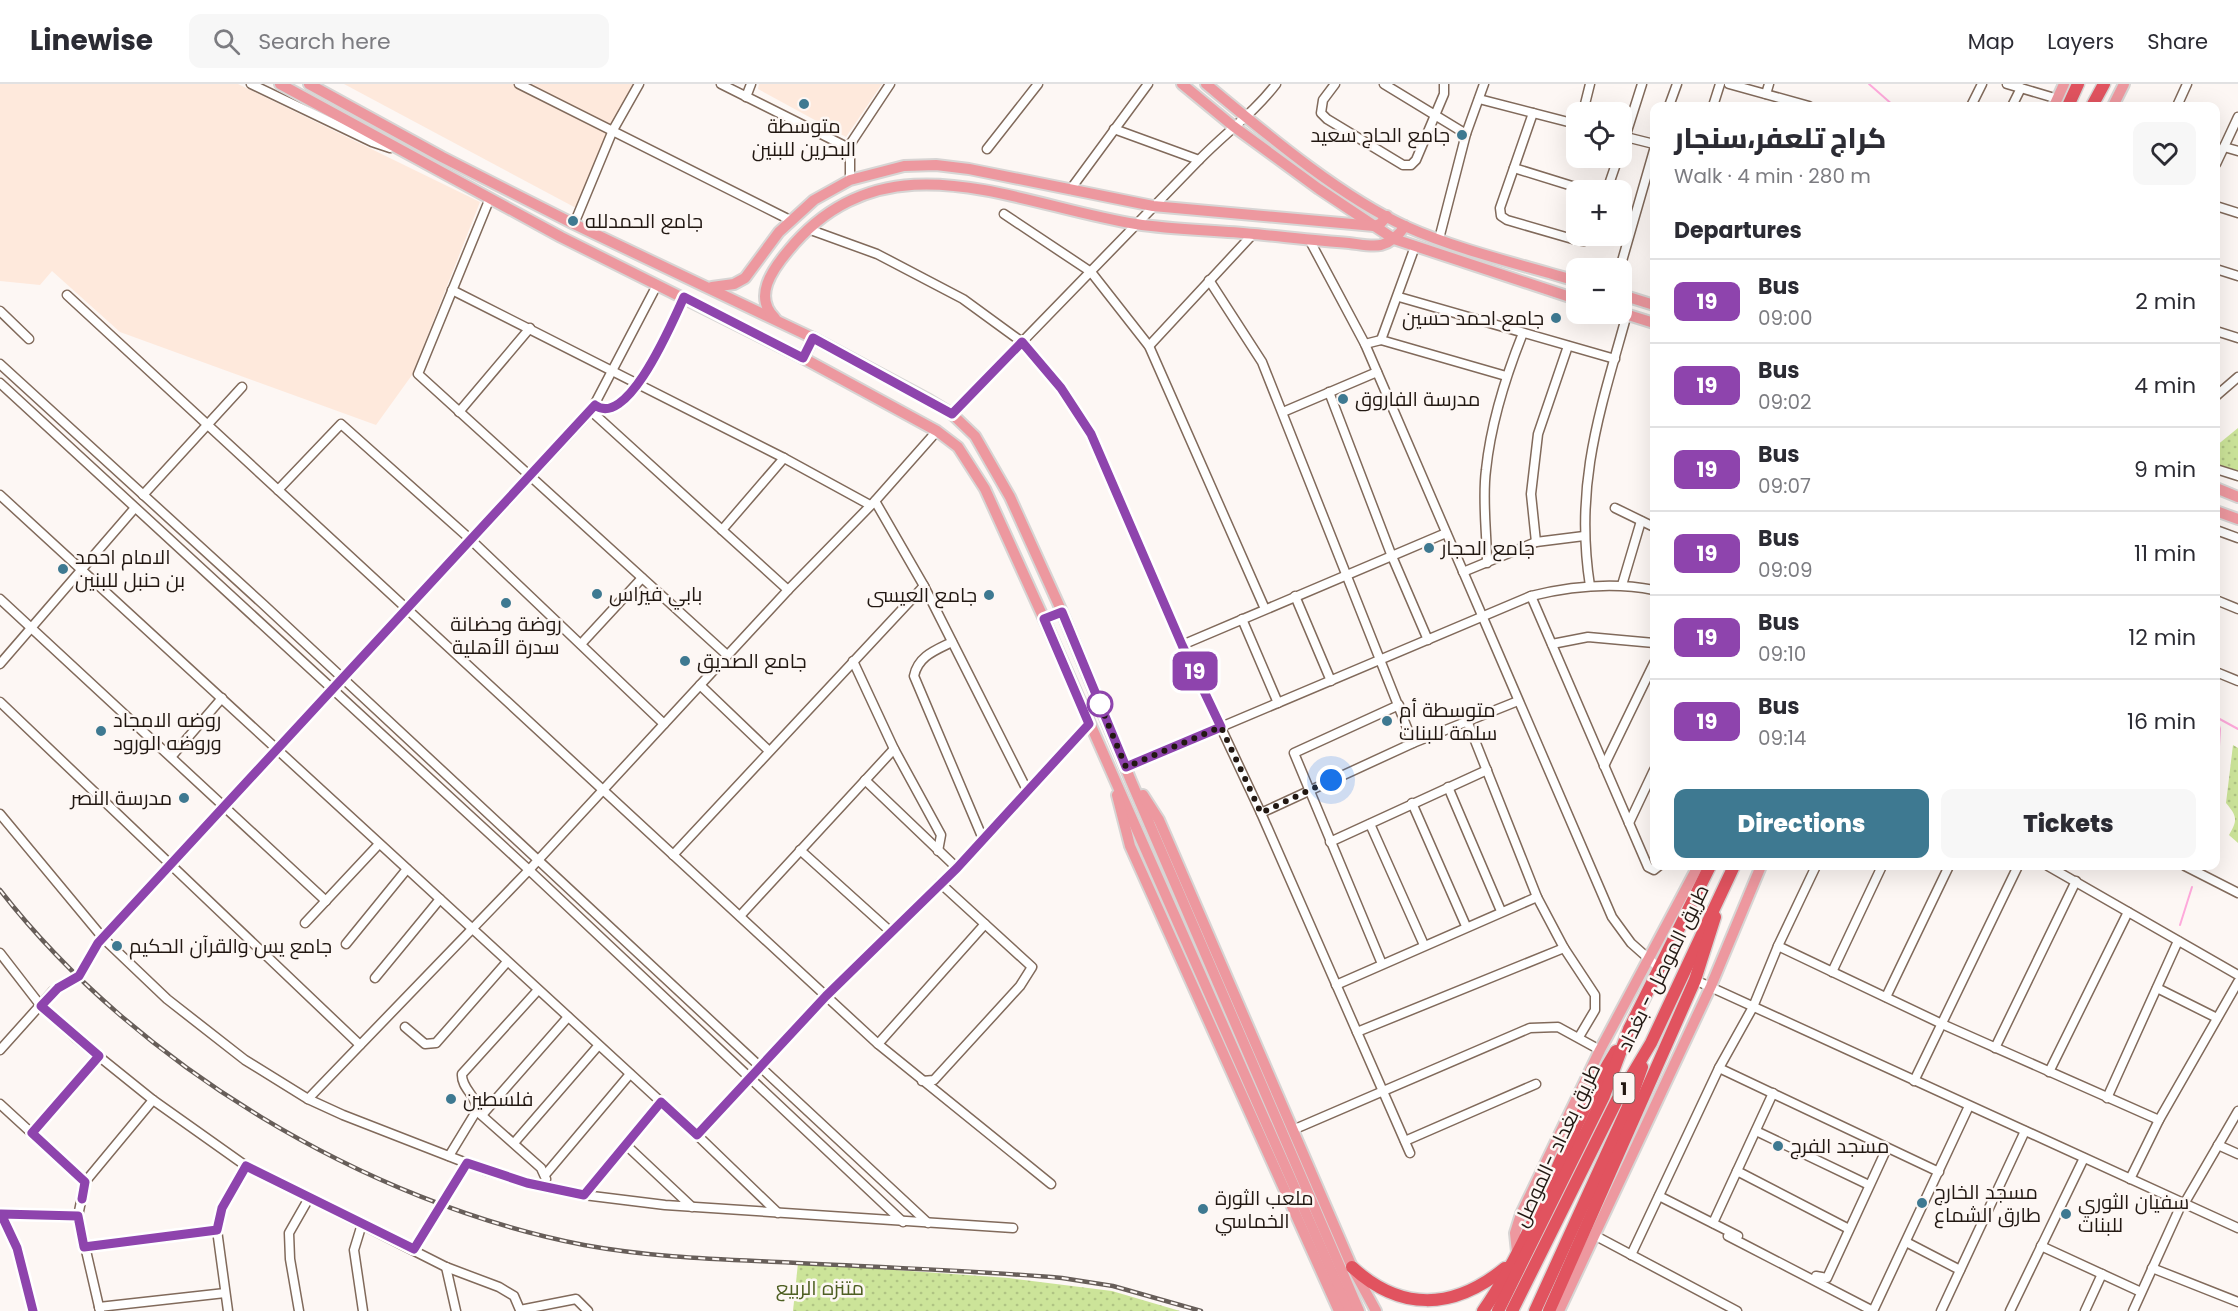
<!DOCTYPE html>
<html lang="en">
<head>
<meta charset="utf-8">
<style>
  :root { --surface:#fff; --page:#f7f7f7; --text:#2b2b33; --muted:#7c7c81; --line:#e1e1e2; --accent:#3e7991 }
  body { margin:0; font-family:Poppins,Cairo,sans-serif; background:var(--page); color:var(--text); height:100vh; display:flex; flex-direction:column; font-size:22px; white-space:nowrap }
  * { box-sizing:border-box; margin:0 }
  p { font-size:20px; color:var(--muted) }
  .icon { flex:none; width:33px; height:33px; fill:none; stroke:currentColor; stroke-width:2; stroke-linecap:round; stroke-linejoin:round }
  .map { position:relative; flex:1; overflow:hidden }
  .drawer { position:absolute; left:1650px; top:18px; width:570px; height:768px; display:flex; flex-direction:column; background:var(--surface); border-radius:12px; box-shadow:0 6px 24px #0002 }
  .drawer>* { flex:none }
  .badge { padding:0 12px; border-radius:9px; font-size:21px; line-height:39px }
  .controls { position:absolute; left:1566px; top:18px; display:grid; gap:12px }
  .controls a { display:grid; place-items:center; width:66px; height:66px; border-radius:12px; background:var(--surface); box-shadow:0 6px 24px #0002; font-size:30px }
  .you { position:absolute; width:30px; height:30px; margin:-15px; border:4px solid #fff; border-radius:50%; background:#1a73e8; box-shadow:0 0 0 9px #1a73e833 }
  .map>.badge { position:absolute; translate:-50% -50%; box-shadow:0 0 0 3px #fff }
  h2 { padding:0 24px; font-size:22px; line-height:54px }
  .round { display:grid; place-items:center; flex:none; width:63px; height:63px; border-radius:12px; background:var(--page) }
  .overview { display:flex; align-items:center; justify-content:space-between; height:102px; padding:0 24px }
  h1 { font-size:28px; font-weight:800; line-height:45px }
  .action { display:flex; gap:12px; margin-top:auto; padding:12px 24px }
  .action a { flex:1; height:69px; border-radius:12px; background:var(--accent); color:#fff; font-size:24px; font-weight:800; line-height:69px; text-align:center }
  .action a+a { background:var(--page); color:var(--text) }
  ul { padding:0; list-style:none }
  li { display:flex; align-items:center; gap:18px; height:84px; padding:0 24px; border-top:2px solid var(--line) }
  li div { flex:1 }
  li b { display:block; font-size:22px }
  li em { font-style:normal }
  li .badge { min-width:66px; font-weight:700; text-align:center }
  header { display:flex; align-items:center; gap:36px; box-sizing:border-box; height:84px; padding:0 30px; background:var(--surface); border-bottom:2px solid var(--line) }
  header strong { font-size:28px }
  nav { display:flex; gap:33px; margin-inline-start:auto; font-size:21px }
  .search { width:420px; height:54px; background:var(--page); display:flex; align-items:center; gap:15px; box-sizing:border-box; padding:0 21px; border-radius:12px; color:var(--muted); font-size:22px }
  .map>svg:first-child { display:block }
  .built { fill:#fee9dc }
  .grass { fill:url(#grass-dots) }
  .lines { fill:none; stroke-linecap:round; stroke-linejoin:round }
  .stream { stroke:#fea9db; stroke-width:2 }
  .minor-casing { stroke:#816a5b; stroke-width:11 }
  .major-casing { stroke:#d7d5d4; stroke-width:14 }
  .highway-casing { stroke:#d7d5d4; stroke-width:15 }
  .minor { stroke:#fff; stroke-width:8 }
  .major { stroke:#ed989f; stroke-width:10 }
  .highway { stroke:#e1535f; stroke-width:12 }
  .rail-casing { stroke:#675e59; stroke-width:4.5 }
  .rail { stroke:#fdf7f4; stroke-width:2; stroke-dasharray:7; stroke-linecap:butt }
  .line-casing { stroke:#fff; stroke-width:14 }
  .line { stroke:#8e44ad; stroke-width:9 }
  .walk { stroke:#221812; stroke-width:6; stroke-dasharray:0 10.8 }
  .poi-dot { fill:#3e7991; stroke:#fdf7f4; stroke-width:2 }
  .stop-dot { fill:#fff; stroke:#8e44ad; stroke-width:3 }
  .labels { text-anchor:middle; dominant-baseline:central; stroke-width:5; stroke-linejoin:round; paint-order:stroke }
  .shield { fill:#fdf7f4; stroke:#645b56; stroke-width:1.5 }
  .shield-label { font-size:18px; font-weight:bold; fill:#221812 }
  .poi-label { font-size:20px; fill:#221812; stroke:#fdf7f4; text-anchor:start }
  .street-label { font-size:20px; fill:#221812; stroke:#fdf7f4 }
  .park-label { font-size:20px; fill:#4e5f22; stroke:#fdf7f4 }
</style>
</head>
<body>
<header>
<strong>Linewise</strong>
<div class="search"><svg class="icon" aria-label="search" viewBox="0 0 24 24"><circle cx="10" cy="10" r="6"/><path d="M15 15l6 6"/></svg>Search here</div>
<nav><a>Map</a><a>Layers</a><a>Share</a></nav>
</header>
<div class="map">
<svg width="2238" height="1227" viewBox="0 0 2238 1227">
  <defs>
    <pattern id="grass-dots" width="8" height="8" patternUnits="userSpaceOnUse" patternTransform="scale(1.5)"><rect width="8" height="8" fill="#cce499"/><path d="M2 2h.1M6 6h.1" fill="none" stroke="#afc383" stroke-width="1.8" stroke-linecap="round"/></pattern>
  </defs>
  <rect width="100%" height="100%" fill="#fdf7f4"/>
  <!-- built -->
  <g class="built">
    <polygon points="0,0 238,0 480,118 412,291 376,341 120,248 52,187 40,201 0,197"/>
    <polygon points="344,0 634,0 576,124"/>
    <polygon points="759,0 882,0 846,53 758,5"/>
  </g>
  <!-- grass -->
  <g class="grass">
    <polygon points="2238,344 2238,389 2221,384 2216,379 2216,362"/>
    <path d="M2233,661L2238,664V759L2229,751C2238,736 2237,732 2226,719Z"/>
    <polygon points="798,1179 1009,1194 1112,1207 1180,1227 793,1227"/>
  </g>
  <g class="lines">
    <!-- stream -->
    <g class="stream">
      <polyline points="1869,0 1894,22"/>
      <polyline points="2216,633 2238,645"/>
      <polyline points="2216,714 2220,645 2217,634"/>
      <polyline points="2180,841 2192,803"/>
    </g>
    <!-- minor casing -->
    <g class="minor-casing">
      <g id="minor">
        <polyline points="251,0 372,58 390,64"/>
        <polyline points="519,0 790,136"/>
        <polyline points="721,0 843,61 850,73 850,96"/>
        <polyline points="1335,0 1323,16 1321,29 1327,35 1403,81 1411,81 1416,76 1444,10 1444,0"/>
        <polyline points="1384,0 1466,50"/>
        <polyline points="1729,0 1809,22"/>
        <polyline points="2007,0 2058,15"/>
        <polyline points="1766,10 1769,0"/>
        <polyline points="746,13 751,0"/>
        <polyline points="1479,15 1576,40"/>
        <polyline points="1669,22 1677,0"/>
        <polyline points="1713,22 1720,0"/>
        <polyline points="1971,22 1982,0"/>
        <polyline points="2012,22 2021,4"/>
        <polyline points="2177,22 2187,0"/>
        <polyline points="1583,28 1590,0"/>
        <polyline points="1533,29 1500,124 1501,132 1507,136 1576,156 1584,157 1591,152"/>
        <polyline points="1114,45 1199,76"/>
        <polyline points="1622,52 1654,60"/>
        <polyline points="1622,63 1642,0"/>
        <polyline points="2224,63 2238,67"/>
        <polyline points="847,65 890,0"/>
        <polyline points="987,65 1038,0"/>
        <polyline points="2216,80 2238,33"/>
        <polyline points="1514,84 1585,106"/>
        <polyline points="1070,106 1148,0"/>
        <polyline points="1607,106 1618,74"/>
        <polyline points="490,114 418,290 727,571"/>
        <polyline points="2216,122 2238,129"/>
        <polyline points="1004,130 1091,188 1149,262 1265,525"/>
        <polyline points="574,140 613,46 639,0"/>
        <polyline points="808,145 877,170 963,215 1022,258 1061,304 1091,350 1182,561 1261,729 1410,1069"/>
        <polyline points="1439,155 1466,50 1484,0"/>
        <polyline points="1310,157 1365,260 1612,833 1631,859 1658,883"/>
        <polyline points="1620,184 1654,66"/>
        <polyline points="2216,185 2238,192"/>
        <polyline points="1209,196 1262,278 1413,659"/>
        <polyline points="452,206 784,374 870,421"/>
        <polyline points="67,211 878,960 1051,1100"/>
        <polyline points="1399,213 1615,275"/>
        <polyline points="0,227 29,255"/>
        <polyline points="2216,247 2238,254"/>
        <polyline points="1381,256 1413,168"/>
        <polyline points="1365,260 1381,256 1506,292"/>
        <polyline points="1149,262 1253,150"/>
        <polyline points="0,280 264,521 928,1139"/>
        <polyline points="0,299 529,786 903,1138"/>
        <polyline points="1329,308 1391,470 1428,556"/>
        <polyline points="2216,312 2238,293"/>
        <path d="M595,321C628,346 673,235 684,213"/>
        <polyline points="591,327 788,506"/>
        <polyline points="459,328 530,244"/>
        <polyline points="1283,328 1377,288"/>
        <path d="M952,330L1199,76C1224,50 1254,29 1276,0"/>
        <polyline points="2216,385 2238,392"/>
        <polyline points="278,406 341,340 470,455 664,640"/>
        <polyline points="0,411 697,1051 778,1129"/>
        <polyline points="143,411 242,303"/>
        <polyline points="1615,424 1654,443"/>
        <polyline points="722,446 784,374"/>
        <polyline points="2216,446 2238,454"/>
        <polyline points="1536,458 1531,410 1538,350 1568,262"/>
        <path d="M1487,479C1487,449 1482,416 1486,386C1491,338 1505,294 1523,249"/>
        <polyline points="1463,488 1536,458 1584,452"/>
        <polyline points="1622,501 1641,437"/>
        <polyline points="924,502 1027,706"/>
        <path d="M1590,502C1574,400 1600,327 1627,230"/>
        <polyline points="1295,512 1331,597"/>
        <polyline points="1531,512 1648,783 1654,786 1659,782"/>
        <polyline points="0,515 326,817"/>
        <polyline points="2216,516 2238,525"/>
        <polyline points="1242,535 1278,619"/>
        <path d="M952,558C936,566 918,572 914,592L983,755"/>
        <polyline points="581,560 642,494"/>
        <polyline points="1552,560 1588,553 1654,559"/>
        <polyline points="1182,561 1446,449"/>
        <polyline points="853,577 894,665 941,751 938,767"/>
        <polyline points="0,580 134,425"/>
        <polyline points="2216,588 2238,597"/>
        <polyline points="700,601 769,667"/>
        <polyline points="0,618 360,961"/>
        <polyline points="1468,639 1537,813 1564,864 1595,911 1595,926 1579,953"/>
        <polyline points="172,672 222,614"/>
        <polyline points="1604,682 1654,579"/>
        <path d="M1126,683L1531,512C1572,502 1613,498 1654,506"/>
        <polyline points="865,696 957,784"/>
        <polyline points="1448,703 1501,827"/>
        <polyline points="1412,719 1466,842"/>
        <polyline points="1261,729 1413,659 1518,617"/>
        <polyline points="0,730 103,854 167,915 245,976 308,1015 343,1031 487,1087 527,1099 584,1111 665,1121 1013,1144"/>
        <polyline points="1629,739 1654,686"/>
        <polyline points="1370,740 1424,861"/>
        <polyline points="1330,758 1487,686"/>
        <polyline points="800,766 891,848"/>
        <polyline points="673,771 924,502 875,417"/>
        <polyline points="2048,782 2238,891"/>
        <polyline points="2185,782 2238,809"/>
        <polyline points="740,832 894,665"/>
        <polyline points="305,839 379,760"/>
        <polyline points="346,860 407,785"/>
        <polyline points="1778,862 1942,940 2159,1036"/>
        <polyline points="0,869 41,922 76,954 153,1016 246,1082 446,1183 499,1203 514,1212 520,1226 576,1215 588,1227"/>
        <polyline points="1382,880 1294,669 1399,621"/>
        <polyline points="1832,888 1882,782"/>
        <polyline points="375,894 440,815"/>
        <polyline points="1695,896 2238,1144"/>
        <polyline points="1336,901 1537,813"/>
        <polyline points="2157,904 2217,934"/>
        <polyline points="1886,913 1949,782"/>
        <polyline points="405,943 425,960 436,959 507,878"/>
        <polyline points="1357,948 1564,864"/>
        <polyline points="878,960 985,840"/>
        <polyline points="1995,964 2076,797"/>
        <polyline points="0,966 53,907 79,892 98,859 591,327 657,201"/>
        <polyline points="1719,984 1939,1088"/>
        <polyline points="2049,988 2128,828"/>
        <polyline points="922,997 934,996 1020,902 1032,883 940,799"/>
        <polyline points="1914,997 2018,782"/>
        <polyline points="2107,1014 2178,857"/>
        <polyline points="308,1015 529,786 788,506 875,417 937,347"/>
        <polyline points="0,1020 85,1098"/>
        <polyline points="479,1029 541,1084 546,1095"/>
        <polyline points="482,1031 568,933"/>
        <polyline points="1295,1045 1530,944 1558,943 1600,966"/>
        <polyline points="1756,1047 1869,1101"/>
        <polyline points="32,1049 99,972"/>
        <polyline points="697,1051 826,912 957,784 1089,640"/>
        <polyline points="1405,1057 1536,1000"/>
        <polyline points="514,1059 598,962"/>
        <polyline points="625,1060 692,1123"/>
        <polyline points="2218,1061 2238,1070"/>
        <path d="M449,1072L477,1026C477,1012 461,1004 462,990L538,906"/>
        <polyline points="1737,1087 1849,1145"/>
        <polyline points="545,1091 630,990"/>
        <polyline points="2130,1095 2159,1036 2238,898"/>
        <polyline points="584,1111 661,1018"/>
        <polyline points="1659,1112 1738,1152"/>
        <polyline points="2184,1120 2238,1027"/>
        <polyline points="0,1129 17,1164 33,1227"/>
        <polyline points="1,1130 78,1132"/>
        <polyline points="1713,1139 1773,1009"/>
        <polyline points="362,1140 354,1166 363,1227"/>
        <polyline points="1594,1151 1737,1227"/>
        <polyline points="1728,1152 1873,1227 1969,1022"/>
        <polyline points="1906,1158 1960,1186"/>
        <polyline points="2041,1162 2141,1208"/>
        <polyline points="84,1163 217,1146"/>
        <polyline points="414,1165 467,1079"/>
        <polyline points="1631,1171 1719,984 1753,923 1778,862 1816,782"/>
        <polyline points="446,1183 456,1227"/>
        <polyline points="2152,1184 2238,1218"/>
        <polyline points="1816,1192 1827,1194 1887,1064"/>
        <polyline points="99,1223 225,1209"/>
        <polyline points="100,1227 78,1132 85,1098 153,1016"/>
        <polyline points="228,1227 217,1146 222,1124 246,1082"/>
        <polyline points="299,1227 290,1175 289,1149 309,1114"/>
        <polyline points="1941,1227 2025,1047"/>
        <polyline points="2010,1227 2084,1074"/>
        <polyline points="2085,1227 2102,1190"/>
        <polyline points="2133,1227 2182,1119"/>
      </g>
    </g>
    <!-- major casing -->
    <g class="major-casing">
      <g id="major">
        <polyline points="280,0 561,153 803,274 937,347 958,363 985,405 1044,535 1349,1227"/>
        <polyline points="309,0 442,73 574,140 813,254 929,316 952,330 975,352 1010,413 1062,528 1131,697 1359,1227"/>
        <polyline points="1182,0 1233,42 1319,105 1394,155 1576,215"/>
        <path d="M1206,0C1264,48 1339,112 1407,143C1461,167 1520,180 1576,197"/>
        <polyline points="2054,22 2064,0"/>
        <polyline points="2113,22 2124,0"/>
        <polyline points="712,203 734,200 745,194 779,148 814,116 850,96 904,82 936,81 969,85 1153,122 1374,142 1380,140 1387,132"/>
        <polyline points="1622,211 1654,221"/>
        <polyline points="1622,229 1654,239"/>
        <path d="M775,234C753,213 772,186 788,167C885,48 1015,121 1136,140C1175,146 1215,146 1254,150C1286,153 1317,157 1349,159C1359,160 1371,163 1381,161C1392,158 1399,151 1405,142"/>
        <polyline points="803,274 813,254"/>
        <polyline points="2216,404 2238,413"/>
        <polyline points="2216,427 2238,435"/>
        <polyline points="1117,711 1130,762 1339,1227"/>
        <polyline points="1143,711 1159,736 1352,1183 1376,1227"/>
        <polyline points="1517,1168 1515,1149 1521,1130 1600,966 1698,782"/>
        <polyline points="1559,1227 1711,902 1761,782"/>
      </g>
    </g>
    <!-- highway casing -->
    <g class="highway-casing">
      <g id="highway">
        <polyline points="2068,22 2078,0"/>
        <polyline points="2092,22 2104,0"/>
        <path d="M1352,1183C1400,1227 1452,1227 1505,1184"/>
        <path d="M1483,1227C1538,1148 1565,1049 1616,967"/>
        <polyline points="1498,1227 1604,1012 1629,945 1710,782"/>
        <polyline points="1512,1227 1617,1016 1651,959 1734,782"/>
        <polyline points="1535,1227 1627,1025 1642,983"/>
        <polyline points="1549,1227 1695,896 1715,833"/>
      </g>
    </g>
    <!-- minor -->
    <use href="#minor" class="minor"/>
    <!-- major -->
    <use href="#major" class="major"/>
    <!-- highway -->
    <use href="#highway" class="highway"/>
    <!-- rail casing -->
    <g class="rail-casing">
      <path id="rail" d="M0,806C136,981 367,1119 584,1161C649,1173 713,1175 778,1178C873,1183 968,1186 1062,1194L1113,1202L1201,1227"/>
    </g>
    <!-- rail -->
    <use href="#rail" class="rail"/>
  </g>
  <g class="lines">
    <!-- line casing -->
    <g class="line-casing">
      <path id="line" d="M33,1227L17,1164L1,1130L78,1132L84,1163L217,1146L222,1124L246,1082L414,1165L467,1079L527,1099L584,1111L661,1018L697,1051L826,912L957,784L1089,640L1044,535L1062,528L1126,683L1221,643L1182,561L1091,350L1061,304L1022,258L952,330L813,254L803,274L684,213C674,234 628,346 595,321L98,859L79,892L58,904L41,922L99,972L32,1049L85,1098L82,1115"/>
    </g>
    <!-- line -->
    <use href="#line" class="line"/>
    <!-- walk -->
    <polyline class="walk" points="1100,620 1098,616 1126,683 1221,643 1261,729 1331,696"/>
  </g>
  <!-- markers -->
  <g class="poi-dot">
    <circle cx="804" cy="20" r="6"/>
    <circle cx="1462" cy="51" r="6"/>
    <circle cx="573" cy="137" r="6"/>
    <circle cx="1556" cy="234" r="6"/>
    <circle cx="1343" cy="315" r="6"/>
    <circle cx="1429" cy="464" r="6"/>
    <circle cx="63" cy="485" r="6"/>
    <circle cx="597" cy="510" r="6"/>
    <circle cx="989" cy="511" r="6"/>
    <circle cx="506" cy="519" r="6"/>
    <circle cx="685" cy="577" r="6"/>
    <circle cx="1387" cy="637" r="6"/>
    <circle cx="101" cy="647" r="6"/>
    <circle cx="184" cy="714" r="6"/>
    <circle cx="117" cy="862" r="6"/>
    <circle cx="451" cy="1015" r="6"/>
    <circle cx="1778" cy="1062" r="6"/>
    <circle cx="1922" cy="1119" r="6"/>
    <circle cx="1203" cy="1125" r="6"/>
    <circle cx="2066" cy="1130" r="6"/>
  </g>
  <circle class="stop-dot" cx="1100" cy="620" r="12"/>
  <g class="labels">
    <!-- shield labels -->
    <rect class="shield" x="1613.5" y="989" width="21" height="30" rx="4.5"/>
    <g class="shield-label">
      <text x="1624" y="1004">1</text>
    </g>
    <!-- poi labels -->
    <g class="poi-label">
      <text x="804" y="42" text-anchor="middle">متوسطة<tspan x="804" dy="23">البحرين للبنين</tspan></text>
      <text x="1450" y="51" text-anchor="end">جامع الحاج سعيد</text>
      <text x="585" y="137">جامع الحمدلله</text>
      <text x="1544" y="234" text-anchor="end">جامع احمد حسين</text>
      <text x="1355" y="315">مدرسة الفاروق</text>
      <text x="1441" y="464">جامع الحجار</text>
      <text x="75" y="473">الامام احمد<tspan x="75" dy="23">بن حنبل للبنين</tspan></text>
      <text x="609" y="510">بابي فيراس</text>
      <text x="977" y="511" text-anchor="end">جامع العيسى</text>
      <text x="506" y="540" text-anchor="middle">روضة وحضانة<tspan x="506" dy="23">سدرة الأهلية</tspan></text>
      <text x="697" y="577">جامع الصديق</text>
      <text x="1399" y="626">متوسطة أم<tspan x="1399" dy="23">سلمة للبنات</tspan></text>
      <text x="113" y="636">روضه الامجاد<tspan x="113" dy="23">وروضه الورود</tspan></text>
      <text x="172" y="714" text-anchor="end">مدرسة النصر</text>
      <text x="129" y="862">جامع يس والقرآن الحكيم</text>
      <text x="463" y="1015">فلسطين</text>
      <text x="1790" y="1062">مسجد الفرج</text>
      <text x="1934" y="1108">مسجد الخارج<tspan x="1934" dy="23">طارق الشماع</tspan></text>
      <text x="1215" y="1114">ملعب الثورة<tspan x="1215" dy="23">الخماسي</tspan></text>
      <text x="2078" y="1118">سفيان الثوري<tspan x="2078" dy="23">للبنات</tspan></text>
    </g>
    <!-- street labels -->
    <g class="street-label">
      <text transform="translate(1663 884) rotate(-64)">طريق الموصل - بغداد</text>
      <text transform="translate(1557 1061) rotate(-65)">طريق بغداد -الموصل</text>
    </g>
    <!-- park labels -->
    <g class="park-label">
      <text x="820" y="1204">متنزه الربيع</text>
    </g>
  </g>
</svg>
<div class="controls">
<a><svg class="icon" aria-label="locate" viewBox="0 0 24 24"><circle cx="12" cy="12" r="6"/><path d="M12 2v4M12 18v4M2 12h4M18 12h4"/></svg></a>
<a>+</a>
<a>−</a>
</div>
<div class="you" style="left:1331px;top:696px"></div>
<b class="badge" style="left:1195px;top:587px;background:#8e44ad;color:#fff">19</b>
<section class="drawer">
<div class="overview"><div><h1>كراج تلعفر،سنجار</h1><p>Walk · 4 min · 280 m</p></div><a class="round"><svg class="icon" aria-label="heart" viewBox="0 0 24 24"><path d="M12 20l-8-8c-3-5 5-10 8-4 3-6 11-1 8 4z"/></svg></a></div>
<h2>Departures</h2>
<ul>
<li><span class="badge" style="background:#8e44ad;color:#fff">19</span><div><b>Bus</b><p>09:00</p></div><em>2 min</em></li>
<li><span class="badge" style="background:#8e44ad;color:#fff">19</span><div><b>Bus</b><p>09:02</p></div><em>4 min</em></li>
<li><span class="badge" style="background:#8e44ad;color:#fff">19</span><div><b>Bus</b><p>09:07</p></div><em>9 min</em></li>
<li><span class="badge" style="background:#8e44ad;color:#fff">19</span><div><b>Bus</b><p>09:09</p></div><em>11 min</em></li>
<li><span class="badge" style="background:#8e44ad;color:#fff">19</span><div><b>Bus</b><p>09:10</p></div><em>12 min</em></li>
<li><span class="badge" style="background:#8e44ad;color:#fff">19</span><div><b>Bus</b><p>09:14</p></div><em>16 min</em></li>
</ul>
<div class="action"><a>Directions</a><a>Tickets</a></div>
</section>
</div>
</body>
</html>
